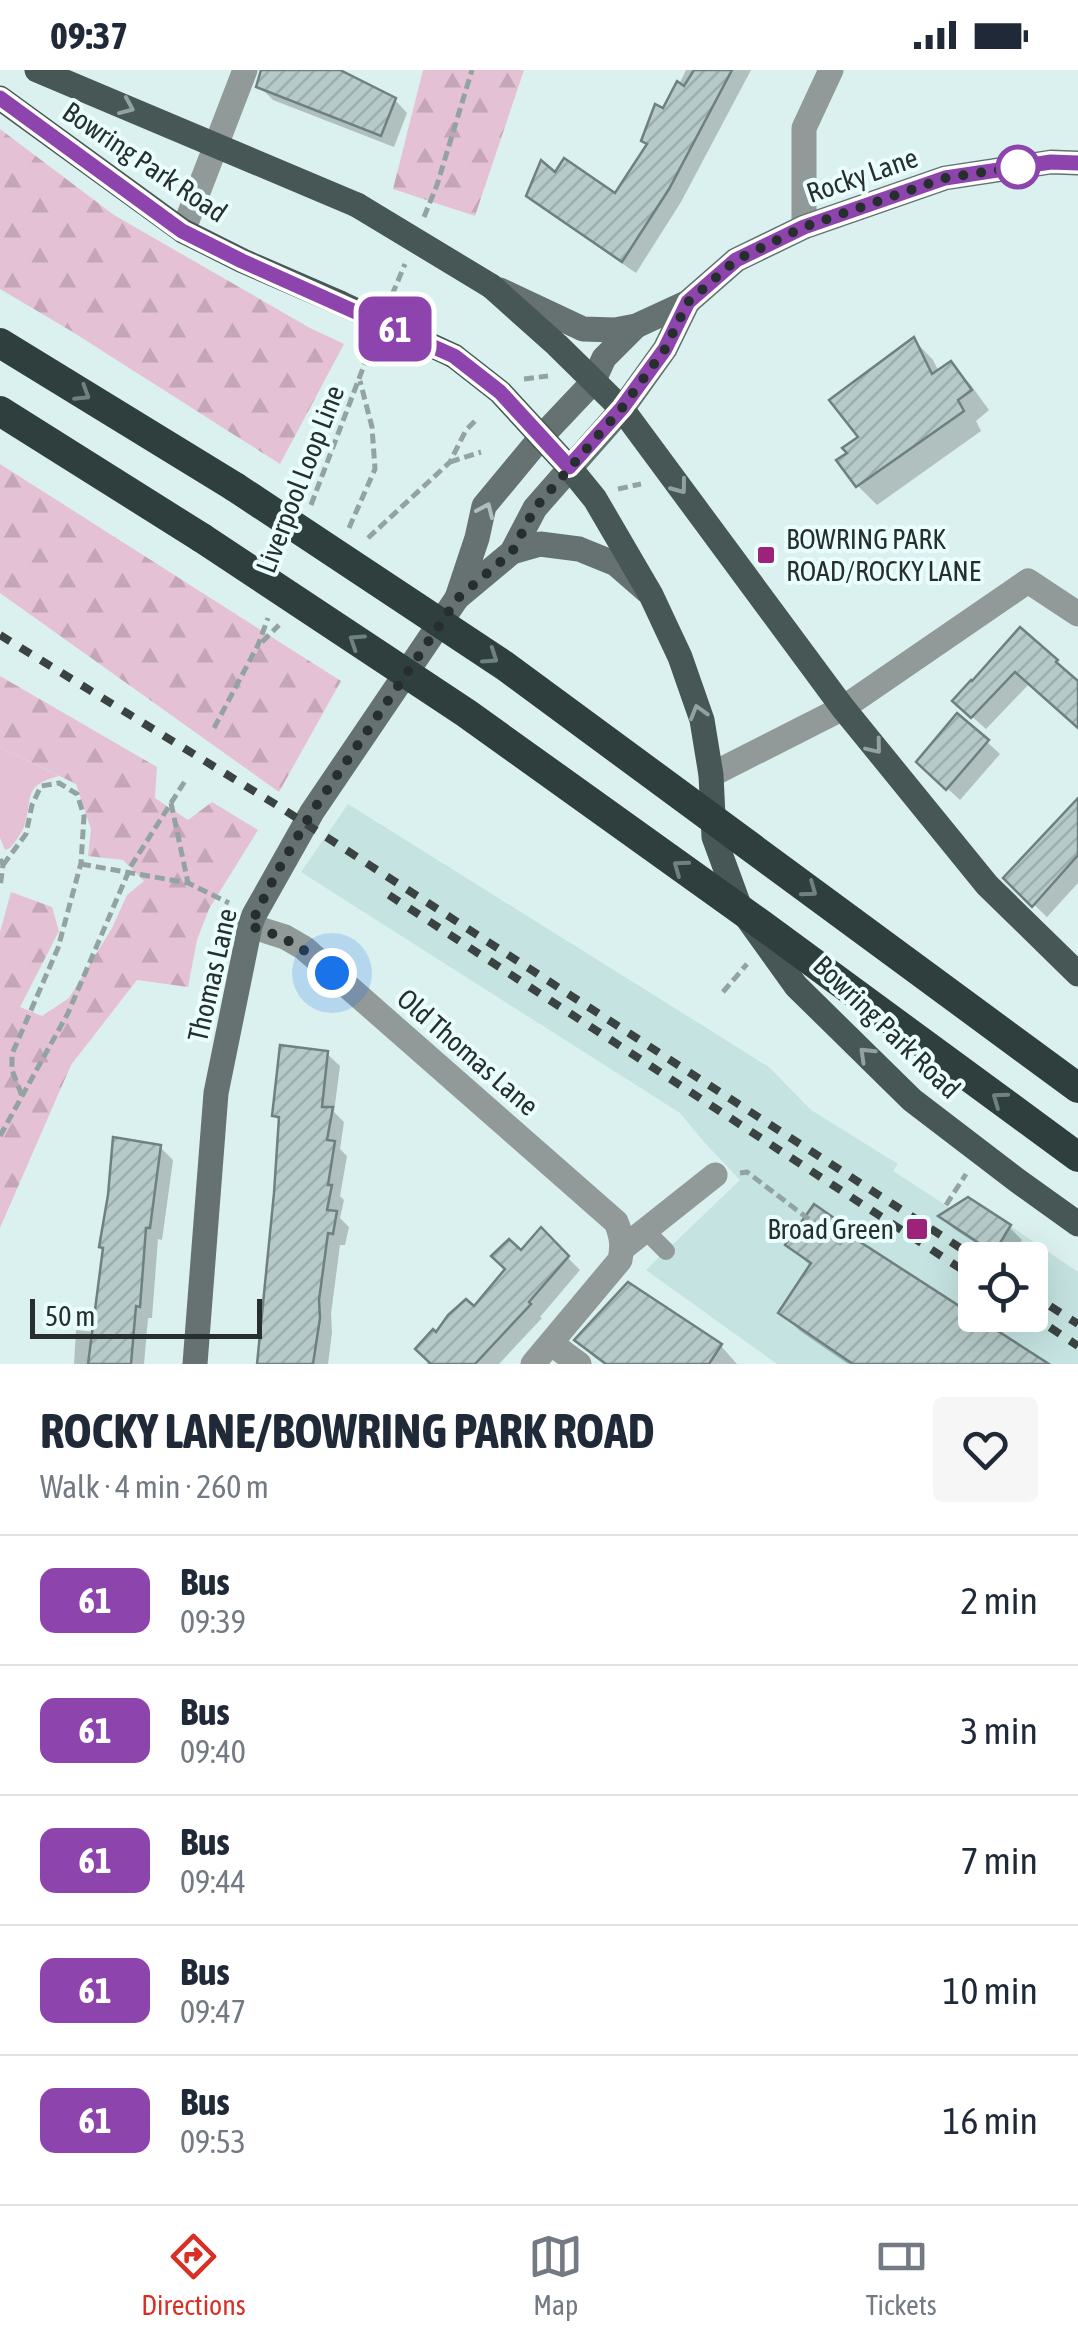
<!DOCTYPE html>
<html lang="en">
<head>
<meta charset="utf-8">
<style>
  :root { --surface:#fff; --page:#f6f6f7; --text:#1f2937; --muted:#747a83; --line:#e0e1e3; --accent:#d93025 }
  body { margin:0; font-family:"Asap Condensed",sans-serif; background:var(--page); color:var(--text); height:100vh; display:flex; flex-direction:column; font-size:38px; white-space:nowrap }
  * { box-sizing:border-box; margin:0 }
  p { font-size:32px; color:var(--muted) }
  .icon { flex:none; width:55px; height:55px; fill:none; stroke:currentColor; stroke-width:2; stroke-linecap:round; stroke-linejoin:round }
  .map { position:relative; height:1294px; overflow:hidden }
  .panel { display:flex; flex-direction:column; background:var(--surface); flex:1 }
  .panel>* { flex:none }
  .badge { padding:0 20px; border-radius:15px; font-size:35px; line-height:65px }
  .controls { position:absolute; left:958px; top:1172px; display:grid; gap:20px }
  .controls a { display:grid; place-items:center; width:90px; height:90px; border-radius:10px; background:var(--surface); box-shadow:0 10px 40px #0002; font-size:50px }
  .scale { position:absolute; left:30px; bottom:25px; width:232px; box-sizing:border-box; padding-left:10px; border:5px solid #272f2e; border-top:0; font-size:28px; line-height:35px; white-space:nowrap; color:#272f2e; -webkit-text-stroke:8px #e9fefd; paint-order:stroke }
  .you { position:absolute; width:50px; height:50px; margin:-25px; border:8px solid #fff; border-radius:50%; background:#1a73e8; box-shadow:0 0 0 15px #1a73e833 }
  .map>.badge { position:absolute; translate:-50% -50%; box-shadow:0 0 0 5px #fff }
  .round { display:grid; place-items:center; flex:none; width:105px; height:105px; border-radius:10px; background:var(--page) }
  .summary { display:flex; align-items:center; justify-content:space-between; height:170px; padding:0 40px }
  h1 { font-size:48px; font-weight:700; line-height:75px }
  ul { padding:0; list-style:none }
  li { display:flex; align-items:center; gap:30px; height:130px; padding:0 40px; border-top:2px solid var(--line) }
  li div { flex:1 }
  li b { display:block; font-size:38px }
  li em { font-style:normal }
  li .badge { min-width:110px; font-weight:700; text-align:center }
  .status { display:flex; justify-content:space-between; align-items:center; height:70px; padding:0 50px; background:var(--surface); direction:ltr }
  .status svg { height:28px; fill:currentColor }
  .menu { display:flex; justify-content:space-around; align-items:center; height:140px; border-top:2px solid var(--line); background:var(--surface); font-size:28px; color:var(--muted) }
  .menu a { display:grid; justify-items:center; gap:5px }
  .menu .active { color:var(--accent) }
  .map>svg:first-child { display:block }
  .built { fill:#c5e3e1; fill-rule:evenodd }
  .green { fill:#e5c1d6 }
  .forest { fill:url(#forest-firs) }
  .shadow { fill:#0003 }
  .building { fill:url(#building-hatch); stroke:#6e8180; stroke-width:2.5 }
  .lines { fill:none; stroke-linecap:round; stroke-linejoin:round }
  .path { stroke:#93a3a2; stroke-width:5; stroke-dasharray:10 5; stroke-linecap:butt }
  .lane { stroke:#919999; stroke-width:18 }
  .street { stroke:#919999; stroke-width:25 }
  .secondary { stroke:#657271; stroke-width:25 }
  .primary { stroke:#475755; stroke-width:25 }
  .highway { stroke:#2e3f3e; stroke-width:30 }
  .rail { stroke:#3a4342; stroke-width:8; stroke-dasharray:12 12; stroke-linecap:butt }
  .primary-bridge { stroke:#475755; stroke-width:25 }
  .highway-bridge { stroke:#2e3f3e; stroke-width:30 }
  .oneway { stroke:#90a2a1 }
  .oneway2 { stroke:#6f8281 }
  .oneway3 { stroke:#aebfbe }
  .line-casing { stroke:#fff; stroke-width:22 }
  .line { stroke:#8e44ad; stroke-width:15 }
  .walk { stroke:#272f2e; stroke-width:10; stroke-dasharray:0 18 }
  .stop-dot { fill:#fff; stroke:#8e44ad; stroke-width:5 }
  .poi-dot { fill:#9d237a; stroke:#e9fefd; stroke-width:4 }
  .labels { text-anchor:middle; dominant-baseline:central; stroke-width:8; stroke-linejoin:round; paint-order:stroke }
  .street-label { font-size:28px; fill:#272f2e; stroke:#e9fefd }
  .poi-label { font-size:28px; fill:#272f2e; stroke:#e9fefd; text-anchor:start }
</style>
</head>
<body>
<div class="status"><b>09:37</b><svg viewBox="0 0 49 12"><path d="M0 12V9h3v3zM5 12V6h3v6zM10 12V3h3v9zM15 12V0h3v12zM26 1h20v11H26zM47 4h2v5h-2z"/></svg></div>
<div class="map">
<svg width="1078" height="1294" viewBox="0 0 1078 1294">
  <defs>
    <pattern id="forest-firs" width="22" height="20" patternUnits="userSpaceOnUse" patternTransform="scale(2.5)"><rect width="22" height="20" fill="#e5c1d6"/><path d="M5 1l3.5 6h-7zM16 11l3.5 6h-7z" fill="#c4a6b8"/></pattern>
    <pattern id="building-hatch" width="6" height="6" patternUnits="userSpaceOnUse" patternTransform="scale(2.5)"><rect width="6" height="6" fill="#b6cbc9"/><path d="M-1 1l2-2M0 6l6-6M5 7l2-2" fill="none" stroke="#9cafad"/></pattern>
  </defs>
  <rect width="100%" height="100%" fill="#dbf1ef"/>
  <!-- built -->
  <path class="built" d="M348,734L769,997L811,1040L898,1094L893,1101L950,1138L968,1127L1078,1202V1294H777L646,1200L740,1110L704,1072L680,1043L301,802ZM975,1190H1030V1245H975Z"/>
  <!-- green -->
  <path class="green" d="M0,677L59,706C21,716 34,728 24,757C21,764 15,772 10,778L5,780L0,768Z"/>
  <!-- forest -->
  <g class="forest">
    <polygon points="423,0 524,0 475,146 393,119"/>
    <polygon points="0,59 114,145 310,258 344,274 280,394 71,261 0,219"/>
    <polygon points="0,394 341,611 279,722 0,523"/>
    <polygon points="0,606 157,697 155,728 188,750 212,732 258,760 209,839 197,870 188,917 137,910 71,995 0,1158 0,862 11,822 52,837 59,861 20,937 42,946 69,928 112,858 127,825 144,811 123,790 88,786 91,759 76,714 0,677"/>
  </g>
  <!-- shadow -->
  <g class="shadow">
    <polygon points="267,0 333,0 395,30 407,43 394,77 273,30 260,17"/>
    <polygon points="686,0 751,0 681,132 636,203 542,138 529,125 556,106 616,127 649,76"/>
    <polygon points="914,270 933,290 939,302 951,294 970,314 989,340 976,351 981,361 877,435 858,416 840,391 861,368"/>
    <polygon points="1020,561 1057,591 1078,615 1078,656 1030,613 986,659 968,643"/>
    <polygon points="987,672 1000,684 960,730 919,692"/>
    <polygon points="1078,731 1078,813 1047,847 1006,808"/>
    <polygon points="327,984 340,996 334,1042 344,1052 340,1079 347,1086 340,1126 344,1130 340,1148 349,1157 345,1175 340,1175 331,1244 332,1263 328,1294 260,1294 281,1052 274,1046"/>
    <polygon points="160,1077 173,1090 162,1170 158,1169 152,1248 148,1248 144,1294 74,1294 76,1260 96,1262"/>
    <polygon points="942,1147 1009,1157 1022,1170 1009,1190 1002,1190 954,1159"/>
    <polygon points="835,1152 854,1171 1045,1294 848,1294 800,1261 781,1242 811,1196 788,1175"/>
    <polygon points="541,1161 580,1200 540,1247 542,1248 499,1294 426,1294 430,1290 436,1266 474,1239"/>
    <polygon points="628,1215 721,1276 737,1294 604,1294 594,1287 578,1270"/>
  </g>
  <!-- building -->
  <g class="building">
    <polygon points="261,0 340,0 396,28 381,66 256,17"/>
    <polygon points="694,0 732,0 669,119 622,192 526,126 541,90 555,102 564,88 615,123 647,74 641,71 655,34 663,38 677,11 684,16"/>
    <polygon points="914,267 932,304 951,291 972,320 958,330 964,341 856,417 836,390 847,383 842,378 858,367 829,330"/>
    <polygon points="1020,557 1058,590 1056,592 1078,611 1078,658 1015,602 971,648 952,631 971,610 972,611"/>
    <polygon points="957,643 989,670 946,720 916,692"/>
    <polygon points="1078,728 1078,785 1032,837 1003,808"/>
    <polygon points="280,975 328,981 322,1037 333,1037 327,1070 335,1071 328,1115 332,1115 327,1140 337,1141 333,1164 328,1163 319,1230 320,1248 313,1294 257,1294 274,1123 279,1047 272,1046"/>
    <polygon points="113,1067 161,1075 150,1158 146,1158 140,1237 136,1236 131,1294 88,1294 103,1178 99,1177 108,1125"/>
    <polygon points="968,1127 1011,1155 994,1183 938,1146"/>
    <polygon points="814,1134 837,1150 834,1155 1049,1294 853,1294 778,1243 811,1193 785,1175"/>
    <polygon points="541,1157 569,1186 529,1232 531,1234 475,1294 431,1294 415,1279 433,1259 436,1262 448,1245 466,1229 474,1236 505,1199 491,1186 509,1169 521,1180"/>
    <polygon points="628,1212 722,1274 709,1294 606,1294 574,1270"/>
  </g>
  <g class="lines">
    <!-- path -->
    <g class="path">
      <polyline points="424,147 437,115 472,0"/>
      <polyline points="392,225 405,194"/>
      <polyline points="524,309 548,306"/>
      <polyline points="450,392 481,382"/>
      <polyline points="618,419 641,414"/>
      <polyline points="311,435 371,277"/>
      <polyline points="349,458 375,399 372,357 360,311"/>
      <polyline points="368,468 450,392 466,360 476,350"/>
      <polyline points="262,572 279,555"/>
      <polyline points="214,658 258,575 268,548"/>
      <polyline points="171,733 188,813"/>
      <polyline points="0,789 3,795 0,818"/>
      <polyline points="81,794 188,813 229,833"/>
      <polyline points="3,795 26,764 32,735 41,716 59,713 77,724 84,746 81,793 58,878 12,984 12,1000 22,1026"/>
      <polyline points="723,922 747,894"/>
      <polyline points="0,1066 68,943 131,796 185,711"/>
      <polyline points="740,1103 747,1102 840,1173 847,1162"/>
      <polyline points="946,1135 966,1104"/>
    </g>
    <!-- lane -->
    <polyline class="lane" points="645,1160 666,1181"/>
    <!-- street -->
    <g class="street">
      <polyline points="804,157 804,58 831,0"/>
      <polyline points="183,161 245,0"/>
      <polyline points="711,705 843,638 1028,511 1078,544"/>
      <path d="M250,856L285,867L304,878L616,1152C622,1166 623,1176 620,1190L533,1294"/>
      <polyline points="623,1178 715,1105"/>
      <polyline points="552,1274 579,1294"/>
    </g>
    <!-- secondary -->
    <g class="secondary">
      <polyline points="500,220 583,259 615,260 636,256 688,232 736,190 804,157 945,108 1051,92 1078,93"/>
      <polyline points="512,482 540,474 579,479 616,494 647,521"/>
      <polyline points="457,528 477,468 484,436 542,366 593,312 604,288 636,256"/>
      <polyline points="195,1294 216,1023 250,856 254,845 312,742 457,528 512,482 535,438 622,339 665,279 688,232"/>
    </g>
    <!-- primary -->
    <g class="primary">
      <polyline points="37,0 357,135"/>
      <polyline points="0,28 183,161 243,191 340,233"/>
      <polyline points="491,216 557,275 622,339 843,638 987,815 1078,904"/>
      <polyline points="454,286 500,322 569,397 595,429 651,525 680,587 702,650 711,705 714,767 740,838 796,916 912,1030 1018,1111 1078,1154"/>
    </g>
    <!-- highway -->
    <g class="highway">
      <polyline points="0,273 235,417"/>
      <polyline points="0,341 202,468"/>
    </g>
    <!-- rail -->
    <g class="rail">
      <polyline points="0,565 283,739 979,1190"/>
      <polyline points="389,825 975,1208"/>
      <polyline points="1030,1223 1078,1254"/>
      <polyline points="1030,1244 1078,1276"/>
    </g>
    <!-- primary-bridge -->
    <g class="primary-bridge">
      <polyline points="357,135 491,216"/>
      <polyline points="340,233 454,286"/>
    </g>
    <!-- highway-bridge -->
    <g class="highway-bridge">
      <polyline points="235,417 505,596 1078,1018"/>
      <polyline points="202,468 466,643 762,855 1078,1087"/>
    </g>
  </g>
  <!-- one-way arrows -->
  <defs><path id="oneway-chevron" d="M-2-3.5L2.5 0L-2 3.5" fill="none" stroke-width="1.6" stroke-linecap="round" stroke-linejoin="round" transform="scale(2.5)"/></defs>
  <g class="oneway">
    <use href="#oneway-chevron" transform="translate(127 37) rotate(23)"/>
    <use href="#oneway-chevron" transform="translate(680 417) rotate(53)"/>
    <use href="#oneway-chevron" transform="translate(698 642) rotate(-106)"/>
    <use href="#oneway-chevron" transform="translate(875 677) rotate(51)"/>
    <use href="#oneway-chevron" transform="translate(866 984) rotate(-136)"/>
  </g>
  <g class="oneway2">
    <use href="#oneway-chevron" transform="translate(83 324) rotate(32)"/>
    <use href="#oneway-chevron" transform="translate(356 571) rotate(-147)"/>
    <use href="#oneway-chevron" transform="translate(491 587) rotate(34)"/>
    <use href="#oneway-chevron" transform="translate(680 797) rotate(-144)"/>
    <use href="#oneway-chevron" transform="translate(810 820) rotate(36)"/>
    <use href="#oneway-chevron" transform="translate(999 1029) rotate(-144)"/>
  </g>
  <use class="oneway3" href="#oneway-chevron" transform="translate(486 440) rotate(-66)"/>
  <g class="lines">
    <!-- line casing -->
    <g class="line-casing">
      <polyline id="line" points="0,28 182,161 242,191 454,286 500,322 569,397 622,338 665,279 688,232 736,190 804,157 945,108 1051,92 1078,93"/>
    </g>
    <!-- line -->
    <use href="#line" class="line"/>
    <!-- walk -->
    <path class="walk" d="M332,903C301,876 290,869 250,856L277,802L312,742L458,528L512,482L535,438L622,338L665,279L688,232L736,190L804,157L945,108L1018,97"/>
  </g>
  <!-- markers -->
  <circle class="stop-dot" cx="1018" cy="97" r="20"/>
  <g class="poi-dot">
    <rect x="756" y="475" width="20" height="20" rx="5"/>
    <rect x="905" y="1147" width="24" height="24" rx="5"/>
  </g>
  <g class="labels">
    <!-- street labels -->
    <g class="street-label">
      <text transform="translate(145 92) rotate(34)">Bowring Park Road</text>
      <text transform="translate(862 105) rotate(-19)">Rocky Lane</text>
      <text transform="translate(300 409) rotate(-69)">Liverpool Loop Line</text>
      <text transform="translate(212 905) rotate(-77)">Thomas Lane</text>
      <text transform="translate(887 957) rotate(44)">Bowring Park Road</text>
      <text transform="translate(468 982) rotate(41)">Old Thomas Lane</text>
    </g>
    <!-- poi labels -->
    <g class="poi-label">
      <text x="786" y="469">BOWRING PARK<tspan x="786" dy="32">ROAD/ROCKY LANE</tspan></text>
      <text x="894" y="1159" text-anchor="end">Broad Green</text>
    </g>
  </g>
</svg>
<div class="controls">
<a><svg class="icon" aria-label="locate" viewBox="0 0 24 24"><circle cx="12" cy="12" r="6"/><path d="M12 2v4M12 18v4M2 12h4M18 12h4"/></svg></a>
</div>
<div class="scale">50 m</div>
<div class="you" style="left:332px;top:903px"></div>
<b class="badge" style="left:395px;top:259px;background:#8e44ad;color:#fff">61</b>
</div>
<section class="panel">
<div class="summary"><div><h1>ROCKY LANE/BOWRING PARK ROAD</h1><p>Walk · 4 min · 260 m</p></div><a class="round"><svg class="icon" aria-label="heart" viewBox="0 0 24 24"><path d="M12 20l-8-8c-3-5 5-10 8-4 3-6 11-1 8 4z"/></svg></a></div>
<ul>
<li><span class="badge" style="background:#8e44ad;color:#fff">61</span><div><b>Bus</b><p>09:39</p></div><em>2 min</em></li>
<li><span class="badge" style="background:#8e44ad;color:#fff">61</span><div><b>Bus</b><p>09:40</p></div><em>3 min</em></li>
<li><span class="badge" style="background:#8e44ad;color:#fff">61</span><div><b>Bus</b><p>09:44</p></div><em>7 min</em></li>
<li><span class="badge" style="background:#8e44ad;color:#fff">61</span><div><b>Bus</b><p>09:47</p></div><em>10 min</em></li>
<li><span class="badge" style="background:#8e44ad;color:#fff">61</span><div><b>Bus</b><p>09:53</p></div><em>16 min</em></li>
</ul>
</section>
<nav class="menu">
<a class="active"><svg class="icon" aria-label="directions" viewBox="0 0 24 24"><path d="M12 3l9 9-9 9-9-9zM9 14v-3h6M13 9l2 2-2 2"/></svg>Directions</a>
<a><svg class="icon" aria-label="map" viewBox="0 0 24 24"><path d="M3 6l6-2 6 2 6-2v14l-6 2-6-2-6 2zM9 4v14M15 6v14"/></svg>Map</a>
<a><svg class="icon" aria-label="tickets" viewBox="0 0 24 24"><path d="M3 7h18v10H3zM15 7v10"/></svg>Tickets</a>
</nav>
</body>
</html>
